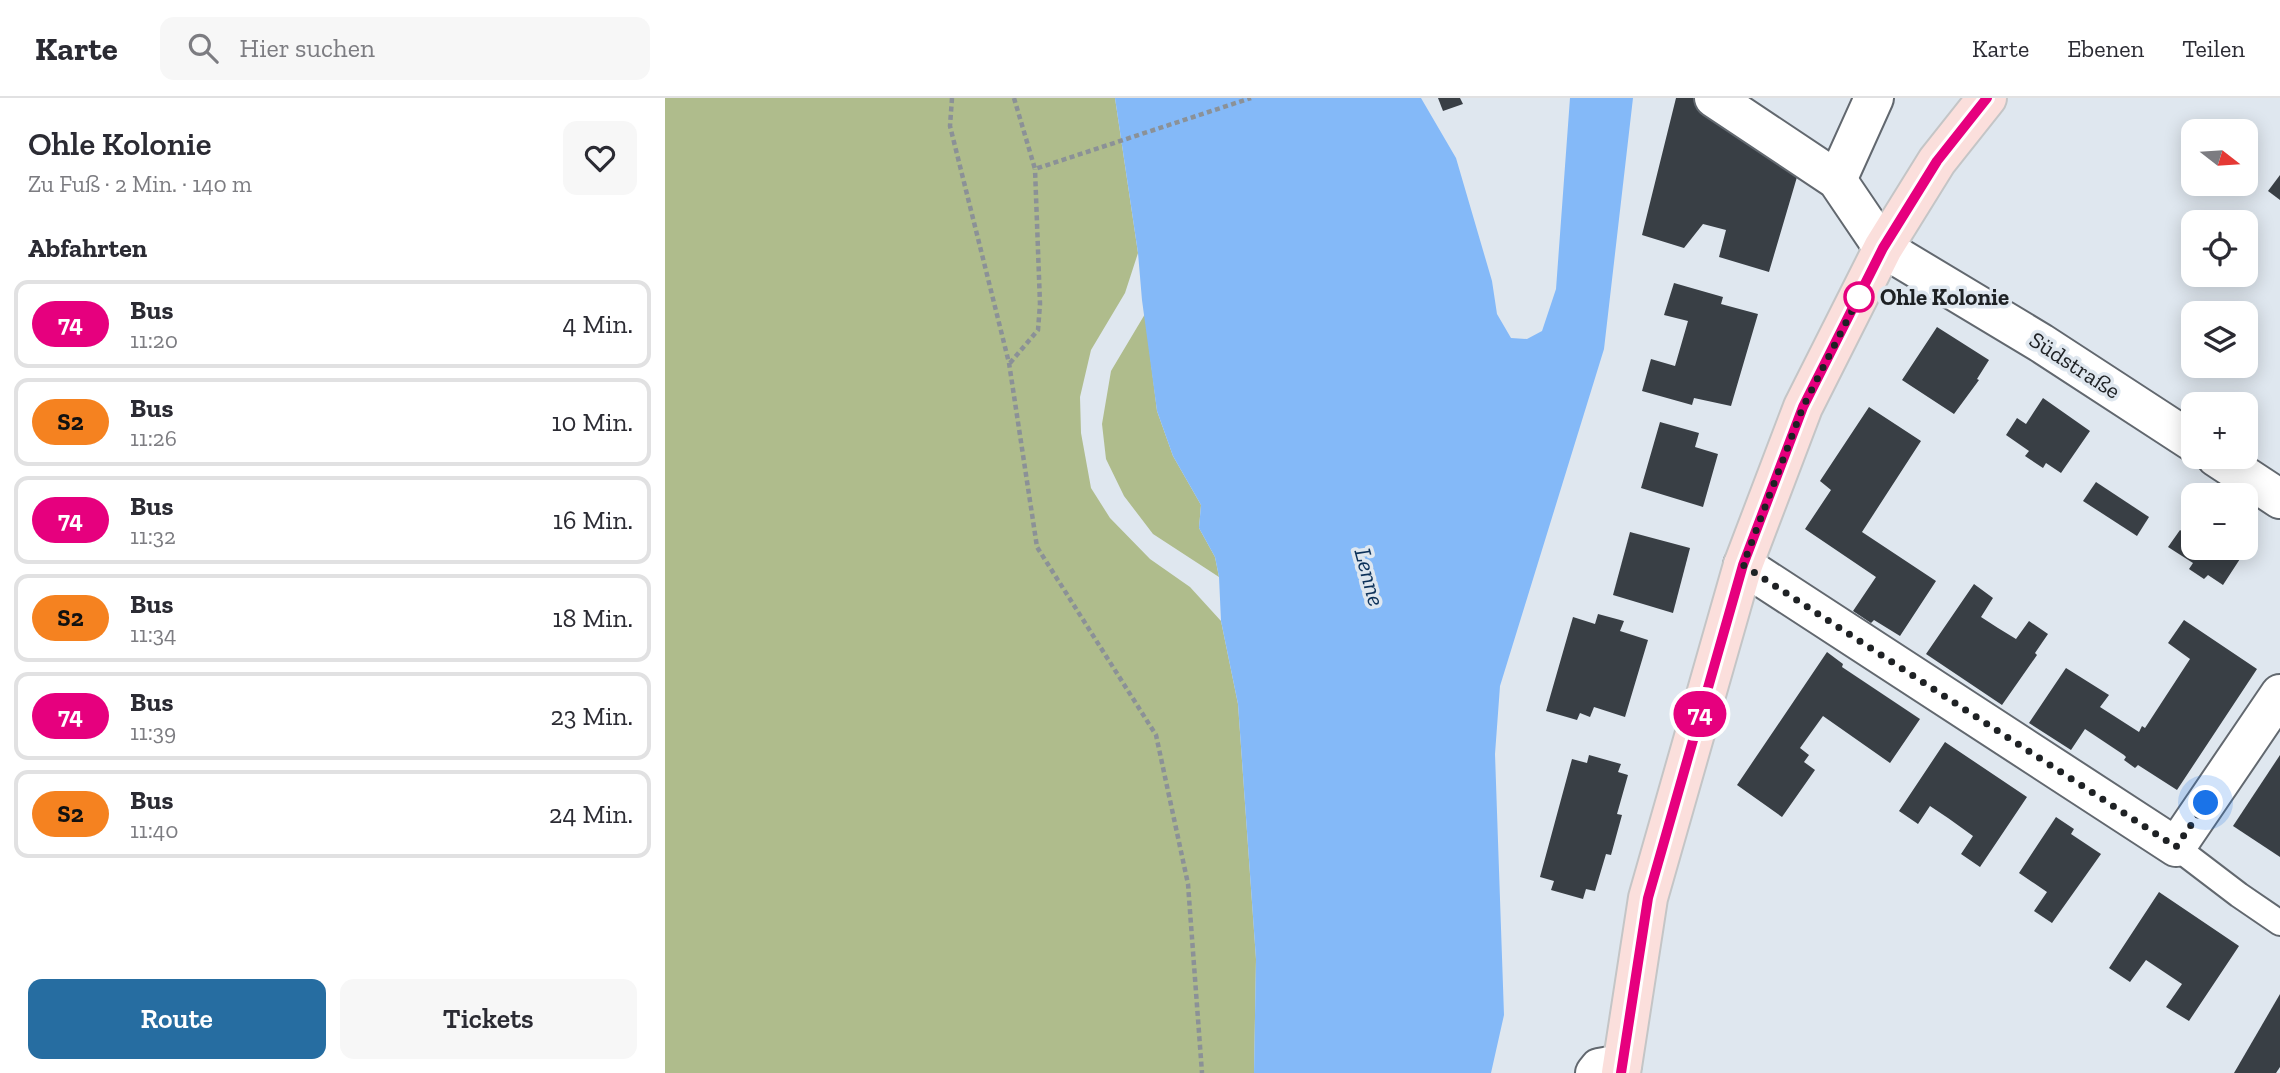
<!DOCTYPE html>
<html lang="de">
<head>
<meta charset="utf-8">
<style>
  :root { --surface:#fff; --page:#f7f7f7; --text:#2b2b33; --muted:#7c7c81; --line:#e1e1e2; --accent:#266da1 }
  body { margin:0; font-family:"Zilla Slab",serif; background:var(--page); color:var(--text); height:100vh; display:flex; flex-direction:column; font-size:26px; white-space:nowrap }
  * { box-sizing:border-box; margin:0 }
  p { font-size:23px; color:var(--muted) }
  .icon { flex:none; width:38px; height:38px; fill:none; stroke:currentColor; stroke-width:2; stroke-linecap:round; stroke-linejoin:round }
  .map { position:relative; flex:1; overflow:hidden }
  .sheet { display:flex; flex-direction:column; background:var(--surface); width:665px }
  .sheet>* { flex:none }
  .badge { padding:0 14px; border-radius:23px; font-size:24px; line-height:46px }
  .needle { width:46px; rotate:107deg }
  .buttons { position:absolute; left:1516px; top:21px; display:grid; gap:14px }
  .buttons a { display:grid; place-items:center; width:77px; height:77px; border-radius:14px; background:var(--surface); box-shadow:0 4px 18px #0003; font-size:35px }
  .you { position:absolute; width:35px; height:35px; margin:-18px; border:5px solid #fff; border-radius:50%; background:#1a73e8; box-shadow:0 0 0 10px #1a73e833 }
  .map>.badge { position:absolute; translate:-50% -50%; box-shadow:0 0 0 4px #fff }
  h2 { padding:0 28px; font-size:26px; line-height:63px }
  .round { display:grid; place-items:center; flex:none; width:74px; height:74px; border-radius:14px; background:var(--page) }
  .headline { display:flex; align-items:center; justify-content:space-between; height:119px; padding:0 28px }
  h1 { font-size:33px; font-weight:600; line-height:52px }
  .primary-button { display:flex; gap:14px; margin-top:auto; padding:14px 28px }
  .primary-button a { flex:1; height:80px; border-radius:14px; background:var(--accent); color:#fff; font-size:28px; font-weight:600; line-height:80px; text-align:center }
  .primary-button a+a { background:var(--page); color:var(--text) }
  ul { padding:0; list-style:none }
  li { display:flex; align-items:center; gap:21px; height:88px; margin:0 14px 10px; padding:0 14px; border:4px solid var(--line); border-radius:14px }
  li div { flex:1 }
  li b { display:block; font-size:26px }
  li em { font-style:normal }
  li .badge { min-width:77px; font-weight:700; text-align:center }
  header { display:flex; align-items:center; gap:42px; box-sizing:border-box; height:98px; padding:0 35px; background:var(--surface); border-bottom:2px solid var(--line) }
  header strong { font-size:33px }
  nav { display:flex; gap:38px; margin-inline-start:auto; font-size:24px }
  .search { width:490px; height:63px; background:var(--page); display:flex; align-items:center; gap:18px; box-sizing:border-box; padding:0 24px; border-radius:14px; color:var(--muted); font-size:26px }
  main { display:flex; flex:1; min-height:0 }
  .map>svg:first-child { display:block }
  .green { fill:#afbc8c }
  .water { fill:#84b9f8 }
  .building { fill:#393f45 }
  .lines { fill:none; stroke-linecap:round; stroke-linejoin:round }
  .lane-casing { stroke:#62686f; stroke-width:28 }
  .street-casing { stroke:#62686f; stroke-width:42 }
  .primary-casing { stroke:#c4c5c6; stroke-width:42 }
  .path { stroke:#8b9197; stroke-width:4.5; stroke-dasharray:5 3.5; stroke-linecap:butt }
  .lane { stroke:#fff; stroke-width:24 }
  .street { stroke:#fff; stroke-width:38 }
  .primary { stroke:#fbdfdc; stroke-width:38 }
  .line-casing { stroke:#fff; stroke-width:16 }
  .line { stroke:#e6007e; stroke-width:10 }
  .walk { stroke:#1e2124; stroke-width:7; stroke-dasharray:0 12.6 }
  .stop-dot { fill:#fff; stroke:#e6007e; stroke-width:3.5 }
  .labels { text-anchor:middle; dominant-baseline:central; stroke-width:7; stroke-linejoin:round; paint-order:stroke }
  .stop-label { font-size:23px; font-weight:bold; fill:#1e2124; stroke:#dfe7ef; text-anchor:start }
  .street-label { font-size:23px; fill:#1e2124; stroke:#dfe7ef }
  .water-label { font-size:24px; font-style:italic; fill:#0c3159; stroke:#dfe7ef }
</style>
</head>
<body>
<header>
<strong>Karte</strong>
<div class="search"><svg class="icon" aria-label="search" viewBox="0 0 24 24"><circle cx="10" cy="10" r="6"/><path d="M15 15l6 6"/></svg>Hier suchen</div>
<nav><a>Karte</a><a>Ebenen</a><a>Teilen</a></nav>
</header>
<main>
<section class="sheet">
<div class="headline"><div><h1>Ohle Kolonie</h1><p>Zu Fuß · 2 Min. · 140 m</p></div><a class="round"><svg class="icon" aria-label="heart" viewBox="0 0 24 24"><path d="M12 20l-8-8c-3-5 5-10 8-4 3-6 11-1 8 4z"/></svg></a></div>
<h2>Abfahrten</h2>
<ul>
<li><span class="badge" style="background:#e6007e;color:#fff">74</span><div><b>Bus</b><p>11:20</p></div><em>4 Min.</em></li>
<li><span class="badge" style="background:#f58220;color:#111">S2</span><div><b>Bus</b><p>11:26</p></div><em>10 Min.</em></li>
<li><span class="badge" style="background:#e6007e;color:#fff">74</span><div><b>Bus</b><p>11:32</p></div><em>16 Min.</em></li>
<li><span class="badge" style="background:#f58220;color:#111">S2</span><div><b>Bus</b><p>11:34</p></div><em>18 Min.</em></li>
<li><span class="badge" style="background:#e6007e;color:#fff">74</span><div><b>Bus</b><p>11:39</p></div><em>23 Min.</em></li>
<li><span class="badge" style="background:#f58220;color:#111">S2</span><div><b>Bus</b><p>11:40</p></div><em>24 Min.</em></li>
</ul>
<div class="primary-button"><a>Route</a><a>Tickets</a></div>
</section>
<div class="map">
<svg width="1615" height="975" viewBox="0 0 1615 975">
  <rect width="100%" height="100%" fill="#dfe7ef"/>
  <!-- green -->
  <g class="green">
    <polygon points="0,0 450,0 473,155 460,195 426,252 415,299 416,335 426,390 445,420 485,461 525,489 556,523 573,606 591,861 589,975 0,975"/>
    <polygon points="480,216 492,313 508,358 536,407 534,430 550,459 554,479 488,436 459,398 441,361 437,326 446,273"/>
  </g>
  <!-- water -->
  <polygon class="water" points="450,0 756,0 791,60 827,183 832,216 846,240 862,241 877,233 891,191 905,0 968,0 939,251 835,588 830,656 839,917 826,975 589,975 591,861 573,606 556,523 554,479 550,459 534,430 536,407 508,358 492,313 477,202 473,155"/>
  <!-- building -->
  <g class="building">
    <polygon points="773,0 795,0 798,6 778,13"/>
    <polygon points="1011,0 1028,0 1132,79 1104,174 1054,159 1061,132 1038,126 1019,150 977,137"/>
    <polygon points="1615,77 1615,102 1603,93"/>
    <polygon points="1009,185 1058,199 1056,206 1093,216 1066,308 1029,300 1027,307 977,293 986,261 1010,268 1023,223 999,217"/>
    <polygon points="1272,229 1324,262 1312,281 1314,282 1289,316 1237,282"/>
    <polygon points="1378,300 1425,333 1396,375 1381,365 1378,370 1360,358 1364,353 1341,337 1352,320 1361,326"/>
    <polygon points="1204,309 1256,343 1197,434 1271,483 1235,538 1209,522 1206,525 1188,513 1211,479 1140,431 1166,392 1155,383"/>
    <polygon points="995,324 1034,335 1030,349 1053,356 1038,409 976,390"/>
    <polygon points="1431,384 1484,419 1472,438 1418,403"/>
    <polygon points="1515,432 1523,438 1528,432 1528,450 1580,450 1580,440 1586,444 1558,487 1543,477 1539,481 1524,471 1528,465 1503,449"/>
    <polygon points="965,434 1025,450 1008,515 948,497"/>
    <polygon points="1309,486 1328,500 1316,519 1333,530 1351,541 1364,523 1383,536 1370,555 1372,557 1337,607 1261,556"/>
    <polygon points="933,516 959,523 955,533 983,542 960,619 929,609 925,619 915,615 912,622 881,613 908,519 930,526"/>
    <polygon points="1519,522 1592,571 1512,692 1473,667 1470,670 1459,662 1461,659 1459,657 1420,631 1406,652 1364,625 1401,570 1444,597 1435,609 1474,634 1477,628 1480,630 1525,561 1503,545"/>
    <polygon points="1162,554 1178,566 1177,569 1255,621 1225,665 1158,618 1135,650 1144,657 1139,664 1150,672 1117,719 1072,687"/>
    <polygon points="1280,644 1362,699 1315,769 1296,756 1308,738 1283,720 1265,708 1253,726 1234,713"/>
    <polygon points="924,657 956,666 953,674 963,677 952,716 957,717 946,757 941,756 930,793 921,791 918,801 886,792 889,783 875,779 907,661 922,665"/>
    <polygon points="1615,657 1615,759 1568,728"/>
    <polygon points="1391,719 1409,731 1406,736 1436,756 1387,825 1369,813 1382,794 1354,775"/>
    <polygon points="1494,794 1574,848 1524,923 1501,909 1517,886 1481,862 1465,884 1444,870"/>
    <polygon points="1615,896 1615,969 1611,975 1569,975"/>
  </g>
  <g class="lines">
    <!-- lane casing -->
    <g class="lane-casing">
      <polyline id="lane" points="1511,749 1574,797 1615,825"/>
    </g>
    <!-- street casing -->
    <g class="street-casing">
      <g id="street">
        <polyline points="1049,0 1172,82 1218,150 1376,245 1528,344"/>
        <polyline points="1172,82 1209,0"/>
        <polyline points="1551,359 1615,401"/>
        <polyline points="1078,467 1511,749 1615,596"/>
        <polyline points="930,975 934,970 957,966"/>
      </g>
    </g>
    <!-- primary casing -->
    <g class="primary-casing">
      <polyline id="primary" points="956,975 983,800 1078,467 1138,309 1218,150 1272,63 1322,0"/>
    </g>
    <!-- path -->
    <g class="path">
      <polyline points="287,0 285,28 344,265 372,449 491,637 523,786 537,975"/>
      <polyline points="349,0 370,71 586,0"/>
      <polyline points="345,265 373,232 375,206 370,71"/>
    </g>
    <!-- lane -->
    <use href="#lane" class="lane"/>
    <!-- street -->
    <use href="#street" class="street"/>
    <!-- primary -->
    <use href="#primary" class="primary"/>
  </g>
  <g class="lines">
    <!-- line casing -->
    <g class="line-casing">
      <polyline id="line" points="956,975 983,800 1078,467 1138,309 1218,150 1272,63 1322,0"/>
    </g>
    <!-- line -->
    <use href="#line" class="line"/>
    <!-- walk -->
    <polyline class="walk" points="1194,199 1196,195 1138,309 1078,467 1511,749 1541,705"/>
  </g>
  <!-- markers -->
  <circle class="stop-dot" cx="1194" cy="199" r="14"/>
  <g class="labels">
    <!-- stop labels -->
    <g class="stop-label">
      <text x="1215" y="199">Ohle Kolonie</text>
    </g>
    <!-- street labels -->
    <g class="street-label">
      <text transform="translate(1410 267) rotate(33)">Südstraße</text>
    </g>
    <!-- water labels -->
    <g class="water-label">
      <text transform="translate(705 479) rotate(75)">Lenne</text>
    </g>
  </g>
</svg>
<div class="buttons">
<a><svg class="needle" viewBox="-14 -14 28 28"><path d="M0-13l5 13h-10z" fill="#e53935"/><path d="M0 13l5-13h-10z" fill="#7c7c81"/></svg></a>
<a><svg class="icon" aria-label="locate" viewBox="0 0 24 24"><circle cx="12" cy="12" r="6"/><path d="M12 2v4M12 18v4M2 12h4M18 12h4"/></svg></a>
<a><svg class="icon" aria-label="layers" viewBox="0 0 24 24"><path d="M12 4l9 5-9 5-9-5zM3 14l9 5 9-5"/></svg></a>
<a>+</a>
<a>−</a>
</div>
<div class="you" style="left:1541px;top:705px"></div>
<b class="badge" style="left:1035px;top:616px;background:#e6007e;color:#fff">74</b>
</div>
</main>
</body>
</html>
